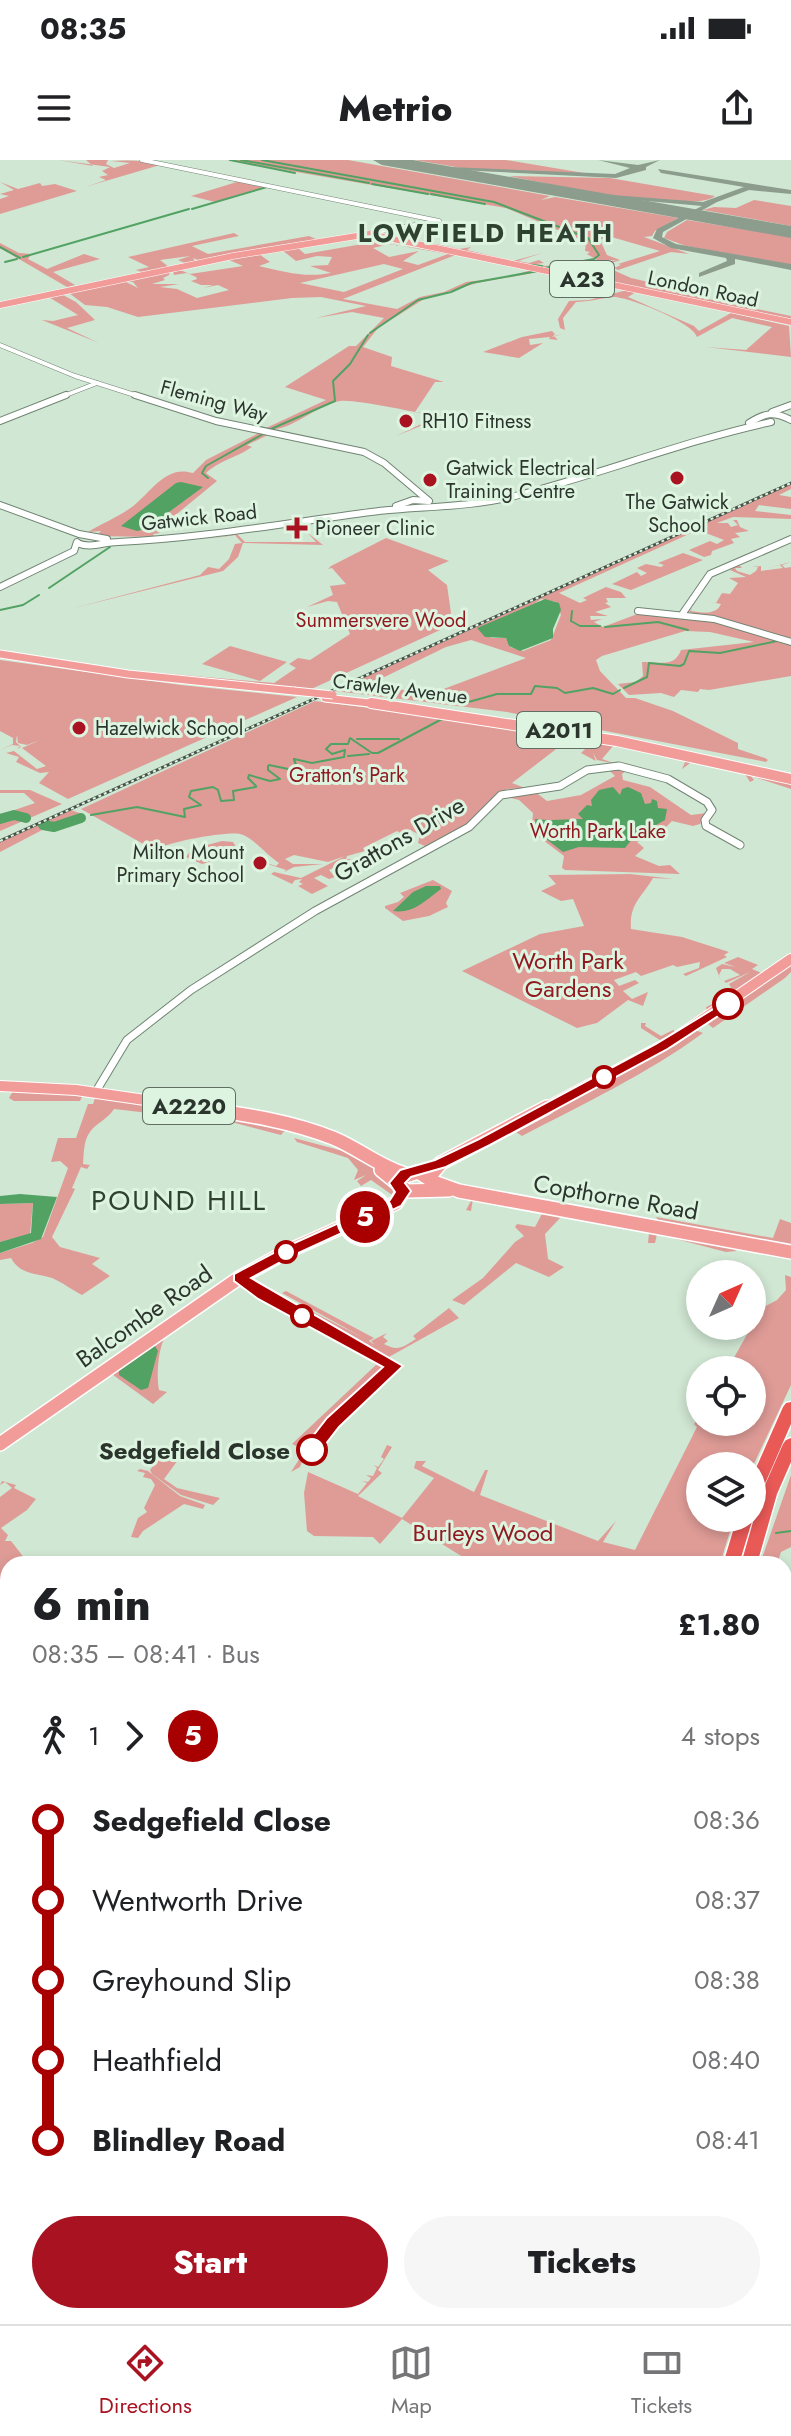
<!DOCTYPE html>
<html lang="en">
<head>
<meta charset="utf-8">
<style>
  :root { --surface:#fff; --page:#f6f6f6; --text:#202124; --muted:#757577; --line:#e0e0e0; --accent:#a91321 }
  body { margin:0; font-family:Jost,sans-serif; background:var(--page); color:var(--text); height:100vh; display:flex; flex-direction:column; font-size:30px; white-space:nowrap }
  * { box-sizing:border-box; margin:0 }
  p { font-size:26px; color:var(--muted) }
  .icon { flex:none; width:44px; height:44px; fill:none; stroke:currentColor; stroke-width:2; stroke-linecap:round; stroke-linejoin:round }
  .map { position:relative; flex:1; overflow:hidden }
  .drawer { position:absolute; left:0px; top:1396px; width:792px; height:768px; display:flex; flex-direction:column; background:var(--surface); border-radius:24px 24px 0 0; box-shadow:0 4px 12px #0003 }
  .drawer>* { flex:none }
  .badge { padding:0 16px; border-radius:26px; font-size:28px; line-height:52px }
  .needle { width:52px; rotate:45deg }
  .buttons { position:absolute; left:686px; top:1100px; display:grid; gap:16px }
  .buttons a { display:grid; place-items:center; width:80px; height:80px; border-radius:50%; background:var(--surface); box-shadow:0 4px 12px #0003; font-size:40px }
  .map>.badge { position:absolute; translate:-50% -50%; box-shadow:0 0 0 4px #fff }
  .legs { display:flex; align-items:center; gap:12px; height:88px; padding:0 32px; font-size:26px }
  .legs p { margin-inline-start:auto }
  .head { display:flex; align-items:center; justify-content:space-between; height:136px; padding:0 32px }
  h1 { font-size:44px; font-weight:800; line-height:60px }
  .action { display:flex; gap:16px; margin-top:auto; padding:16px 32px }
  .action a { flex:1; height:92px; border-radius:48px; background:var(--accent); color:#fff; font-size:32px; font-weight:800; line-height:92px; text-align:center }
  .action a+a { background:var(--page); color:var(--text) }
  ul { padding:0 32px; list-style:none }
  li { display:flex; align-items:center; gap:28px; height:80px; font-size:30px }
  li i { display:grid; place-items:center; width:12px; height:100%; margin:0 10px; background:currentColor }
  li i::after { content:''; width:20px; height:20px; margin:-10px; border:6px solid; border-radius:50%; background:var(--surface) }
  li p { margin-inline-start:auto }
  li:first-child i { background:linear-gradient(#0000 50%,currentColor 0) }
  li:last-child i { background:linear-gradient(currentColor 50%,#0000 0) }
  .status { display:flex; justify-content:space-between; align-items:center; height:56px; padding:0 40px; background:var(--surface); direction:ltr }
  .status svg { height:22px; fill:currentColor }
  header { display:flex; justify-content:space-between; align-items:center; height:104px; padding:0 32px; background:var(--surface); font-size:36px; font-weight:800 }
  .dock { display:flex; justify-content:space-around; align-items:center; height:112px; border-top:2px solid var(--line); background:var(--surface); font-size:22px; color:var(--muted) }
  .dock a { display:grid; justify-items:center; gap:4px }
  .dock .current { color:var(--accent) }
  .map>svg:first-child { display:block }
  .green { fill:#df9c97; fill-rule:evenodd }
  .water { fill:#51a263 }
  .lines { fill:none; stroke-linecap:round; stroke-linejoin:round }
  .stream { stroke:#51a263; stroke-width:2 }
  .river { stroke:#51a263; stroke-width:10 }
  .taxiway { fill:#8c9d8e; fill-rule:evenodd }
  .runway { fill:#8c9d8e; fill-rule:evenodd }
  .minor-far3-casing { stroke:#708573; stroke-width:5 }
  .minor-far2-casing { stroke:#708573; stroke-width:8 }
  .minor-far1-casing { stroke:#708573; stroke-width:9 }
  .minor-casing { stroke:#708573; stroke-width:15 }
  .major-far3-casing { stroke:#fff; stroke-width:7 }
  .major-far2-casing { stroke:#fff; stroke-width:9 }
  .major-far1-casing { stroke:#fff; stroke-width:12 }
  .major-casing { stroke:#fff; stroke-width:16 }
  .highway-casing { stroke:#fff; stroke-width:3 }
  .minor-far3 { stroke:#fff; stroke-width:4 }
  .minor-far2 { stroke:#fff; stroke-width:6 }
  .minor-far1 { stroke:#fff; stroke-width:7 }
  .minor { stroke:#fff; stroke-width:12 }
  .major-far3 { stroke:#f29c9a; stroke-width:6 }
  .major-far2 { stroke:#f29c9a; stroke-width:7 }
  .major-far1 { stroke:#f29c9a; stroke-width:10 }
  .major { stroke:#f29c9a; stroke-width:13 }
  .highway { fill:#e95a57; fill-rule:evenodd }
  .rail-casing { stroke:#475349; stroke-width:3 }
  .rail { stroke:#ddf4e0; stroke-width:2; stroke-dasharray:3; stroke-linecap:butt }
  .major-bridge-casing { stroke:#fff; stroke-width:9; stroke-linecap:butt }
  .major-bridge { stroke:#f29c9a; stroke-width:7 }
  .line-1 { fill:#a80000; stroke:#fff; stroke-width:2 }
  .poi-dot { fill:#a91321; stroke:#ddf4e0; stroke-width:3 }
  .stop-1-dot { fill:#fff; stroke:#a80000; stroke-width:4 }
  .labels { text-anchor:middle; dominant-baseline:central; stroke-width:6; stroke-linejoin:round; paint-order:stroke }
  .far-street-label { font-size:20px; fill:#2c352d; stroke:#ddf4e0 }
  .far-poi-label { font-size:20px; fill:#2c352d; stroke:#ddf4e0; text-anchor:start }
  .far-park-label { font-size:20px; fill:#901a20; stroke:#ddf4e0 }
  .shield { fill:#ddf4e0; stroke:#616e63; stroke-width:2 }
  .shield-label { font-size:22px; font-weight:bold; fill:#2c352d }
  .street-label { font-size:24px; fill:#2c352d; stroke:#ddf4e0 }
  .park-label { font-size:24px; fill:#901a20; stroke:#ddf4e0 }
  .stop-label { font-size:24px; font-weight:bold; fill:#2c352d; stroke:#ddf4e0; text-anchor:end }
  .far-district-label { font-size:26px; font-weight:bold; letter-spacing:2px; fill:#2f4232; stroke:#ddf4e0 }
  .quarter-label { font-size:28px; letter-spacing:2px; fill:#2f4232; stroke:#ddf4e0 }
</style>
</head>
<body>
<div class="status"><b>08:35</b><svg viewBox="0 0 49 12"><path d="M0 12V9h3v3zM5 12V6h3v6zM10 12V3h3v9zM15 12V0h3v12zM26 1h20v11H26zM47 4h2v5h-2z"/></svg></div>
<header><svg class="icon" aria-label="menu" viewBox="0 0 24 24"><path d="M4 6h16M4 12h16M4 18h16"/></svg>Metrio<svg class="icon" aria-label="share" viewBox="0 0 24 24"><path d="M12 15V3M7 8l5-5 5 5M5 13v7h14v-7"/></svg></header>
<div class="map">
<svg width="791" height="2164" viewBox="0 0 791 2164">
  <rect width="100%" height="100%" fill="#d0e7d3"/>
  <!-- green -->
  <g class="green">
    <path d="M58,0L93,6L86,0H108L106,4L114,8L130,3L111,1C128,0 145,0 160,5L85,27L106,20L99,17L108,15L102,11L110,7Z"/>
    <path d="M227,0H348L550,36L541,40L555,37L678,58L655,71L652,76L644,77L689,94L671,92L618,110L614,108L621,105L618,104L660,91L608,76L600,80L607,95L620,100C614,102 607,106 602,102L618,100H597L587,94L590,92L585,91L586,82L506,48Z"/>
    <polygon points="415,0 506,0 590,14 479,11"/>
    <path d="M509,16L610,18L715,36C693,55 543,23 509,16Z"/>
    <polygon points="240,21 267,27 215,42 191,36"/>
    <polygon points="0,22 18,29 40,23 42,26 55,24 77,31 0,54 0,39 9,36 0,34 14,30"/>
    <polygon points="754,40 791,46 791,66 703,50 714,47 736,48"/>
    <polygon points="687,60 791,77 791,106 686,86 664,78 667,72"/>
    <polygon points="234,73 239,76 192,86 208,94 309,76 316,79 336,77 201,101 193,98 195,101 185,103 178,100 190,96 160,100 169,107 142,112 136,110 149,107 128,97"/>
    <path d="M374,82L458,94L343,139L397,149L420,137L444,132L466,122L507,117L531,110L538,112L477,123L424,139L378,168L363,187L392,197L391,206L444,222H435L415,252L500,265L443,257L396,276L436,257C421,253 355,239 340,241C314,245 290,274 264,269L326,240L285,227L349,186H356L384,158L352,152L316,158L366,146L321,137L292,138L138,157L107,147L85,145L69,133L124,121L138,128L133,122L127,121L170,111L169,115L163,118L165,120L152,124H179L160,127L177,129L197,138L229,130L218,125L203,128L213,125H201L191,121L197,119L196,117L187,113L174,115L173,111L204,105L180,110L190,114L243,106L229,100L259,94L270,102L259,106C285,112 305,118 331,113L310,106L328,105L332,97L317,96L296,101L282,90L318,84L299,89L305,94ZM390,84L448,94L418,105L403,101L419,91L389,97L373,88ZM384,104L403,109L344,132L300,123Z"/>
    <polygon points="0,83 19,93 31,94 28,99 47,109 84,94 100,99 53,112 75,125 67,127 0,88"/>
    <polygon points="431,83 459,89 471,87 467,90 513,101 542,93 518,101 529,103 539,100 544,103 536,104 546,106 591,100 631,118 710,136 708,139 791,156 791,159 426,84"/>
    <path d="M627,130L636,132L628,137L694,166L699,171L731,153L789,166L791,197L706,187L746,190L772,167L732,158L697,177C694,163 629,137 614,137C601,138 588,142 576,142L563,158L565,170L560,168L558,159L569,141L589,140Z"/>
    <polygon points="61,134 76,142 95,160 67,168 99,183 42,160 53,161 78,155 47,136"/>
    <polygon points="552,171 555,174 552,177 563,174 554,176 558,180 549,179 550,177 529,179 530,185 543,183 519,198 483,192 522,177"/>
    <path d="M259,273L287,278L268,275L247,285L252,287C234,299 222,299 206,313L217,321L156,371L160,373L153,374L155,377L96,376L101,371L88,372C101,364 116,358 129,349C150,335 164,304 193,313L206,300Z"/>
    <path d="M791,324V329L779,335L791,337V349L759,345L755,351L791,355V359L733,357L717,363H728L731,367L738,365L733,360H737L740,367L749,371L735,373L740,377L731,379L734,383L712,391L711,395L704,397L689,390L710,381L717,384L724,380L698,370L559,433L580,443L587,440L583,438L606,427L621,432L626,438H606L608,442L605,443L611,447L595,452L608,456H590L591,460L602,459L594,462L603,467L640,453L704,459L791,484V516L709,530L700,529L698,532L681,530L674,537L661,533L629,535L618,524L636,522L643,516L642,502C658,501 674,509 681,490L754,482L710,472L685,471L602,496L596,500L600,511L626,538H635L673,551L738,583V589L765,598L768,600L766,602L507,552L335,531ZM541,439L556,442L561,455L551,480L523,491L510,487L506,478H490ZM471,480L526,498L433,533L366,526L446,487Z"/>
    <polygon points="308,373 323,385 243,383 238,397 223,411 70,449 200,415 208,407 219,409 229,399 235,384 242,383 235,375 208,379 237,374 245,382 316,382"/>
    <polygon points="386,378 449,401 428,410 447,425 451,453 444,464 451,465 307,531 136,514 0,491 116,509 274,523 296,508 289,504 298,498 310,500 350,474 337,442 328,441 307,447 333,435 330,426 346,424 332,408 328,409 331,406"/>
    <polygon points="683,393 703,400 631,430 612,424 637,412 641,416 647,413 637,408 646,404 661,407 664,405 658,403"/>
    <path d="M791,402L782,405L785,408L791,407V479L689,452L692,448L691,451C703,453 716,455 721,444L704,441L716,443L722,433L730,434L738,423L729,418L746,417L730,410L739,405L742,408H735L737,411L750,415L756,411L742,409L756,411L758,407H752L761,406V411L783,408L780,405L767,408Z"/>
    <polygon points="230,486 287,502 260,521 202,504"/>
    <polygon points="0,500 181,525 297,537 68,639 39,623 49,612 40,613 16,602 19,597 6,593 14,591 37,609 46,606 22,588 40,580 27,585 18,583 17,575 16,582 21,587 17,589 20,586 12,585 0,590 13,584 13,578 0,571"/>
    <path d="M315,541L573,574L791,622V629L751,616L754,620L750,622L745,614L693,601L682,609L686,600L614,585L602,599L616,604L597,600L593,593L596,601L581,593L586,588L564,583L512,623L525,628L507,629L468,665L427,687L418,683L420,675L410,670L402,674L397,671L363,688L365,691L347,696L346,699H351L329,710L335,717L329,719L321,715L314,718L328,726L312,734L298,726L303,724L299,722L302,719L295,720L292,724L271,714L274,712L301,718L345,696L328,702L294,695L285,699L293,704H323L294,707L284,712L286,710L268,704L265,706L261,705L267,703L276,706L279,703C266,695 253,677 240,674C226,671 168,682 154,690L81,649Z"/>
    <polygon points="606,607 627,610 622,614 623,620 650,627 691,655 707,653 700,664 693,666 672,661 660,673 654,672 637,682 644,688 635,696 659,706 670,705 680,714 565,710 562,708 564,696 539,677 531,676 533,653 519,640 503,636 534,631 547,641 581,635 615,616"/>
    <polygon points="0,630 30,630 62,644 0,671 0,655 35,643 24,633 0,633"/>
    <polygon points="71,650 82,654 90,668 84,658 46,668 0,692 0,682"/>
    <polygon points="222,681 233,682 238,690 243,692 202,704 186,697 192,689"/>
    <path d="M630,714L674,719L653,718C642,737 629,744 631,769L682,777L729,792L724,795L727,797L686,816L683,814L699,808L700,802L677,807L673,805L641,816L636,812L614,820L619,826L635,820L639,823L623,831L632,839L648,832L643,846L628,840L597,863L577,868L462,811L540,774L584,766L573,739L561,741L541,731L556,724L548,715Z"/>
    <polygon points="433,720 452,731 446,743 448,747 429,756 403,761 385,748 385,746 398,742 404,737 400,733"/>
    <polygon points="738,797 758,805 752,809 764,814 694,865 626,902 663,882 641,868 641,863 646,863 645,866 661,876 673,870 676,872 707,852 706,847 719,841 732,829 729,824 750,812 726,823 724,821 740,815 730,809 722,809 719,815 721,821 716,808 722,804 736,807 724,803"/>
    <polygon points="791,805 791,812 785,818 713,868 708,864"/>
    <path d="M695,870L703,873C647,914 583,944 522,976L513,970L635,907Z"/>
    <polygon points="13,931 102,936 82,937 80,941 14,941 9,938"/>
    <path d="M103,937L241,954L286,969L281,975L235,963L114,949C108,959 96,963 90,972C83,981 84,995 83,1004L90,1005L87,1009L81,1007L72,1028L75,1029L52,1077L60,1087L100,1098L92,1104L110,1116L82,1135C72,1130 62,1122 52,1118C37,1113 20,1115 11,1098L0,1100V1093L32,1083L43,1077L68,1008L60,1001L51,1002L58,978H76L88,944H93L95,938Z"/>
    <path d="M294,978L343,991L345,988C363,1001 389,1014 395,1037L371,1020L361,1026L357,1021L366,1015L354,1020L358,1010L348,998L297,982Z"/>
    <polygon points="456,1034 728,1082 736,1091 726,1092 657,1074 655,1083 648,1083 649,1073 574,1057 560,1058 545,1074 548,1099 564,1107 549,1117 516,1103 464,1145 452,1140 483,1118 515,1082 524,1076 515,1067 517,1064 535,1067 543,1052 473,1039 471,1051 466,1050 472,1039 434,1036"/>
    <polygon points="33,1043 30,1074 0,1082 0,1044"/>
    <polygon points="656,1057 773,1078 780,1059 791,1063 791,1089 659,1061"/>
    <polygon points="785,1115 791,1117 791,1225 752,1308 700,1306 700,1358 734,1358 720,1404 474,1404 402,1359 380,1384 373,1377 314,1376 307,1371 304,1333 308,1312 358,1334 367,1323 362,1321 368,1322 371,1318 366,1315 373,1316 377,1308 374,1305 378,1307 384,1299 381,1297 387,1285 392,1287 378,1310 382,1313 358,1336 402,1358 434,1318 414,1308 416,1301 426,1301 422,1306 474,1332 485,1310 488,1310 480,1335 598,1381 616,1361 603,1382 635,1390 697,1267 694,1264 700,1257 700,1262 752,1262 752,1210 727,1210 762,1148 777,1140 786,1130"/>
    <path d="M286,1131L374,1178L369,1181L375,1185L371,1181L387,1173L383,1177L388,1181L384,1184C398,1192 403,1187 416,1179L413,1176L449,1148L459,1158L387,1198L306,1155L309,1150L362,1177L282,1133Z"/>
    <path d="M166,1175C159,1186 156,1211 159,1230L167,1232L153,1244L109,1212Z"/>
    <path d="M378,1203L383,1207L380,1214C348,1242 313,1270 300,1307L291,1312L305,1290L292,1284Z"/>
    <polygon points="162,1294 178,1300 164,1319 177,1328 220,1338 213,1345 181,1335 152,1314 150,1310"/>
    <polygon points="140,1309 148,1311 180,1336 205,1345 203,1349 184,1344 143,1371 138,1378 131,1377 138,1358 147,1352 144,1348 155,1325 151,1319 143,1317 145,1313 137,1311"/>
    <polygon points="791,1315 791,1387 781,1392 777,1404 760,1404"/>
    <polygon points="2,1321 16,1325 14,1328 36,1339 27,1350 1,1368 8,1375 5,1381 11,1381 29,1404 8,1404 7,1440 0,1455 0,1337 12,1328 5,1322 0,1325"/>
    <polygon points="784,1945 791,1947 791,2058 784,2059"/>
    <polygon points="0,1997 8,2005 8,2090 0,2090"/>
  </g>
  <!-- water -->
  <g class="water">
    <polygon points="181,322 203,327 146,369 137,371 121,366 176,323"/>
    <polygon points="545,439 559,443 561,450 553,469 553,478 520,491 509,486 506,478 485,477 477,468"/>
    <path d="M613,627L620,635L622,629L628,627L641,633L645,644L651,643L652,639L657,641L658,648L667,649L665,660L633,678L625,688L579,687L563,692L537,672L535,659C551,661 566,659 583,659L578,654L587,645L592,646L591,640L599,630Z"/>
    <path d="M426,726H440L441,729C425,741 413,754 393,751L413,732Z"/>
    <polygon points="20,1034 57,1037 41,1079 0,1093 0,1082 31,1073 33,1043 0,1044 0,1036"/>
    <polygon points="155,1186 158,1191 148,1228 141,1230 119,1215 119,1211"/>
  </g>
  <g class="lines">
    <!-- stream -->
    <g class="stream">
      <polyline points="230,0 295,13"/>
      <polyline points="241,0 369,23"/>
      <polyline points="262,0 494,42 588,78 599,95 594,99 545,108"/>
      <polyline points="372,24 428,34"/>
      <polyline points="431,34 485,44"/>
      <polyline points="192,49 267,27"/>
      <polyline points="0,87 20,98"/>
      <polyline points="23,97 189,49"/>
      <polyline points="5,102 17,99"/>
      <polyline points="530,105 542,106"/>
      <polyline points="370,173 418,140 451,132 471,123 538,111"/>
      <polyline points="271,269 335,241 333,221 350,204 368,175"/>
      <polyline points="208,318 202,313 206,306 263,274"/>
      <polyline points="49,428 110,387"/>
      <polyline points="0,450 23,445 39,435"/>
      <polyline points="572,451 571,461 580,466 600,466"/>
      <polyline points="605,467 658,462 688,470"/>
      <polyline points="624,528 647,517 649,503 680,506 684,504 689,491 720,493 777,481"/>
      <polyline points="465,543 497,534 531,534 535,526 557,528 565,533 593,528 613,534 620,530"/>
      <polyline points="357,579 399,579"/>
      <polyline points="348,596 369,594"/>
      <polyline points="295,603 294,599 312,603 344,597 345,590 332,594 326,589 331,584 348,584 350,578 372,593 378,593 442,559"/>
      <polyline points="269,605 293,610 297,607 294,599"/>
      <polyline points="256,626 248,618 249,615 270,621 280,619 268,610 268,606"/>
      <polyline points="91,655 137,647 185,657 184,649 201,645 189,637 191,631 213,627 218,630 221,641 234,640 233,631 256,627"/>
      <polyline points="776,1373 791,1371"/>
    </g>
    <!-- river -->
    <g class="river">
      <polyline points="0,659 14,655 26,658"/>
      <polyline points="43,665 54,667 81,658"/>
    </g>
    <!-- taxiway -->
    <g class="taxiway">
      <polygon points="598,0 638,5 660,0 646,7 646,10 616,18 422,8 426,6 615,14 630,8"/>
      <polygon points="658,9 791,30 791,34 749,30 717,42 663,72 662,77 676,84 791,104 791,110 735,99 735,104 699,117 699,113 727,101 726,98 671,88 653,78 657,69 702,46 570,34 574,32 703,42 744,27 661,13"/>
      <polygon points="734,60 791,68 791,72 737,64"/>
    </g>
    <!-- runway -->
    <polygon class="runway" points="373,0 413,0 791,66 791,78 382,5"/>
    <!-- minor-far3 casing -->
    <g class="minor-far3-casing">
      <g id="minor-far3">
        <polyline points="142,0 439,61"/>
        <polyline points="365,74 432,62"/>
        <polyline points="0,185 75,216 141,237"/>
        <polyline points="61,237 97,223"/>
      </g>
    </g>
    <!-- minor-far2 casing -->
    <g class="minor-far2-casing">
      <g id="minor-far2">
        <polyline points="135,235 216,261 364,292 384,303 429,341"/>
        <polyline points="772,252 791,245"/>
        <polyline points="0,261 66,235"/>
        <path d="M749,263C765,253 773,251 791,260"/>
        <polyline points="0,345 79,374 107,379"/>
        <polyline points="396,346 413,340 428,341"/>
        <path d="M77,383C91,389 103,382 118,382C203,378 286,363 371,352C418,346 469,348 515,336C601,314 684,281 771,262"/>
        <polyline points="0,427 74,391 77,382"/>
        <polyline points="638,451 714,459 791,482"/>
        <polyline points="683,453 710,414 791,379"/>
      </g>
    </g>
    <!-- minor-far1 casing -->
    <g class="minor-far1-casing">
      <polyline id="minor-far1" points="95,933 127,880 191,830 315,751 469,667 501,635 560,626 587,610 619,606 668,619 707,642 712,650 705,660 706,666 740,685"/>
    </g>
    <!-- minor casing -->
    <g class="minor-casing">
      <g id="minor">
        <polyline points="0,1624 8,1634"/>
        <polyline points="487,2156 496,2164"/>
      </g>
    </g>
    <!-- major-far3 casing -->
    <g class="major-far3-casing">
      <polyline id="major-far3" points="0,145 233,96 369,74 791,162"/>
    </g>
    <!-- major-far2 casing -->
    <g class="major-far2-casing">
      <g id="major-far2">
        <polyline points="0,494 128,514 294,531"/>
        <polyline points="325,538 387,545"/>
      </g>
    </g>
    <!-- major-far1 casing -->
    <g class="major-far1-casing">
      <g id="major-far1">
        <polyline points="371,543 617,581 791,619"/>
        <polyline points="0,926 76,930 207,949"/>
        <polyline points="543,949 671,881 791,799"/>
      </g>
    </g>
    <!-- major casing -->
    <g class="major-casing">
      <g id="major">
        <path d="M193,947C241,954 288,960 333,978C358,988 378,1006 405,1014"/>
        <polyline points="381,1010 407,1031 449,1030"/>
        <polyline points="430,1016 441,1003 547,947"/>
        <polyline points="399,1018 418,1012 434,1022"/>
        <polyline points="434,1022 459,1031 791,1092"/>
        <polyline points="0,1284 239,1118 286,1092 396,1043 403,1031"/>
      </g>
    </g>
    <!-- highway casing -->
    <g class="highway-casing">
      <g id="highway">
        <polygon points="791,1242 791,1264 760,1335 758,1339 752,1341 752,1317 783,1247 786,1243"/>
        <polygon points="791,1278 791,1302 777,1334 757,1404 741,1404 761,1334 783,1284 786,1280"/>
        <polygon points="752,1356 753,1358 739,1404 723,1404 737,1358 752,1358"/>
        <polygon points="218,2156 246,2156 243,2164 215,2164"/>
        <polygon points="254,2156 282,2156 279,2164 251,2164"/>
      </g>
    </g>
    <!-- minor-far3 -->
    <use href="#minor-far3" class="minor-far3"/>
    <!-- minor-far2 -->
    <use href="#minor-far2" class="minor-far2"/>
    <!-- minor-far1 -->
    <use href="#minor-far1" class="minor-far1"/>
    <!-- minor -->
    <use href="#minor" class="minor"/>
    <!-- major-far3 -->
    <use href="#major-far3" class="major-far3"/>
    <!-- major-far2 -->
    <use href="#major-far2" class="major-far2"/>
    <!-- major-far1 -->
    <use href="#major-far1" class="major-far1"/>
    <!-- major -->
    <use href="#major" class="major"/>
    <!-- highway -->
    <use href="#highway" class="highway"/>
    <!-- rail casing -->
    <g class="rail-casing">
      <polyline id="rail" points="0,681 791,323"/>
    </g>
    <!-- rail -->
    <use href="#rail" class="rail"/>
    <!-- major-bridge casing -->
    <g class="major-bridge-casing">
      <polyline id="major-bridge" points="294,531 333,535"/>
    </g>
    <!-- major-bridge -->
    <use href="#major-bridge" class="major-bridge"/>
  </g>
  <!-- line-1 -->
  <polygon class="line-1" points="728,840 732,842 732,847 666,890 490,985 446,1007 411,1017 405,1023 411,1031 401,1046 292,1096 251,1118 403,1206 339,1267 318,1294 306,1294 303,1290 306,1285 327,1258 383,1207 258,1139 234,1121 234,1114 281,1089 390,1040 395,1032 389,1023 400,1010 435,1000 479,979 656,884"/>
  <!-- markers -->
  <g class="poi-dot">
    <circle cx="406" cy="261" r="8"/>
    <circle cx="677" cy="318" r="8"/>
    <circle cx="430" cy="320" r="8"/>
    <path d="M293 356h8v8h8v8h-8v8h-8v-8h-8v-8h8z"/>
    <circle cx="79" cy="568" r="8"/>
    <circle cx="260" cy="703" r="8"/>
  </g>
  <g class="stop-1-dot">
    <circle cx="728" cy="844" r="14"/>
    <circle cx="604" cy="917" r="10"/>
    <circle cx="286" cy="1092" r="10"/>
    <circle cx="302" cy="1156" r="10"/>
    <circle cx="312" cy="1290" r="14"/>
  </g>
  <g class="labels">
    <!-- far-street labels -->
    <g class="far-street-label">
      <text transform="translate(703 129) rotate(12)">London Road</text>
      <text transform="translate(214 241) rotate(15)">Fleming Way</text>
      <text transform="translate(199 358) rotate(-6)">Gatwick Road</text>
      <text transform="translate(400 529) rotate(7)">Crawley Avenue</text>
    </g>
    <!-- far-poi labels -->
    <g class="far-poi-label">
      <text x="422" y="261">RH10 Fitness</text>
      <text x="446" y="308">Gatwick Electrical<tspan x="446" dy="23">Training Centre</tspan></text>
      <text x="677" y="342" text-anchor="middle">The Gatwick<tspan x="677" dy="23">School</tspan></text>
      <text x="315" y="368">Pioneer Clinic</text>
      <text x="95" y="568">Hazelwick School</text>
      <text x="244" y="692" text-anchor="end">Milton Mount<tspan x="244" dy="23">Primary School</tspan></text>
    </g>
    <!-- far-park labels -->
    <g class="far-park-label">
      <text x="381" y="460">Summersvere Wood</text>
      <text x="347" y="615">Gratton's Park</text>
      <text x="598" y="671">Worth Park Lake</text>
    </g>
    <!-- shield labels -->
    <g class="shield">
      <rect x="550" y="101" width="64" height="36" rx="6"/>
      <rect x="517" y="552" width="84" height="36" rx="6"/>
      <rect x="143" y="928" width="92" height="36" rx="6"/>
    </g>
    <g class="shield-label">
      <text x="582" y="119">A23</text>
      <text x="559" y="570">A2011</text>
      <text x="189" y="946">A2220</text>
    </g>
    <!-- street labels -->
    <g class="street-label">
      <text transform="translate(399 679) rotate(-30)">Grattons Drive</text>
      <text transform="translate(616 1037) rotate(10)">Copthorne Road</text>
      <text transform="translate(144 1156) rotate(-35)">Balcombe Road</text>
    </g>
    <!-- park labels -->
    <g class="park-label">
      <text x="568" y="800">Worth Park<tspan x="568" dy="28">Gardens</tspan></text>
      <text x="483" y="1372">Burleys Wood</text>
    </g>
    <!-- stop labels -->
    <g class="stop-label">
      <text x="290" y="1290">Sedgefield Close</text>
    </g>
    <!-- far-district labels -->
    <g class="far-district-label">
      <text x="486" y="73">LOWFIELD HEATH</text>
    </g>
    <!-- quarter labels -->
    <g class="quarter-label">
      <text x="179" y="1040">POUND HILL</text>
    </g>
  </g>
</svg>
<div class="buttons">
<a><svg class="needle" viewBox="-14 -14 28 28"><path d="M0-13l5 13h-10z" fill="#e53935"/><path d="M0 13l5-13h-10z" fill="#757577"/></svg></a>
<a><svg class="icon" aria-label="locate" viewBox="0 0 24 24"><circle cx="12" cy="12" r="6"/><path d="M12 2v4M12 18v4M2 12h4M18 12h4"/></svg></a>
<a><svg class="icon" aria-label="layers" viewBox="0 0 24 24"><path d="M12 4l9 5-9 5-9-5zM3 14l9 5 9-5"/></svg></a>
</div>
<b class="badge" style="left:365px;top:1057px;background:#a80000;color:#fff">5</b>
<section class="drawer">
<div class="head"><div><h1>6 min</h1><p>08:35 – 08:41 · Bus</p></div><b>£1.80</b></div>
<div class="legs"><svg class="icon" aria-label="walk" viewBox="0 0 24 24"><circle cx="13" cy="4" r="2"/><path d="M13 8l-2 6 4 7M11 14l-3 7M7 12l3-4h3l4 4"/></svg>1<svg class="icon" aria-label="forward" viewBox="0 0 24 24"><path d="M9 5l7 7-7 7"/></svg><b class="badge" style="background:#a80000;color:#fff">5</b><p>4 stops</p></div>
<ul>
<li><i style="color:#a80000"></i><b>Sedgefield Close</b><p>08:36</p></li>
<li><i style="color:#a80000"></i><span>Wentworth Drive</span><p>08:37</p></li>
<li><i style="color:#a80000"></i><span>Greyhound Slip</span><p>08:38</p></li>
<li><i style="color:#a80000"></i><span>Heathfield</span><p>08:40</p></li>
<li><i style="color:#a80000"></i><b>Blindley Road</b><p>08:41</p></li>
</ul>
<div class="action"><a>Start</a><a>Tickets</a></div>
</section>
</div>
<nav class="dock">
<a class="current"><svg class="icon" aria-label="directions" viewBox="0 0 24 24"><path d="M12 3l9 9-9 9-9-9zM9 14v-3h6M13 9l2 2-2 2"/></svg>Directions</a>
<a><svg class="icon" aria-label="map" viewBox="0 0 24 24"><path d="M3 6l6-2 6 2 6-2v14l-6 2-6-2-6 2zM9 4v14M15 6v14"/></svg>Map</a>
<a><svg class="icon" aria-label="tickets" viewBox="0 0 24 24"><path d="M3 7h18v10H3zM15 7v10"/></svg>Tickets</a>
</nav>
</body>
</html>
